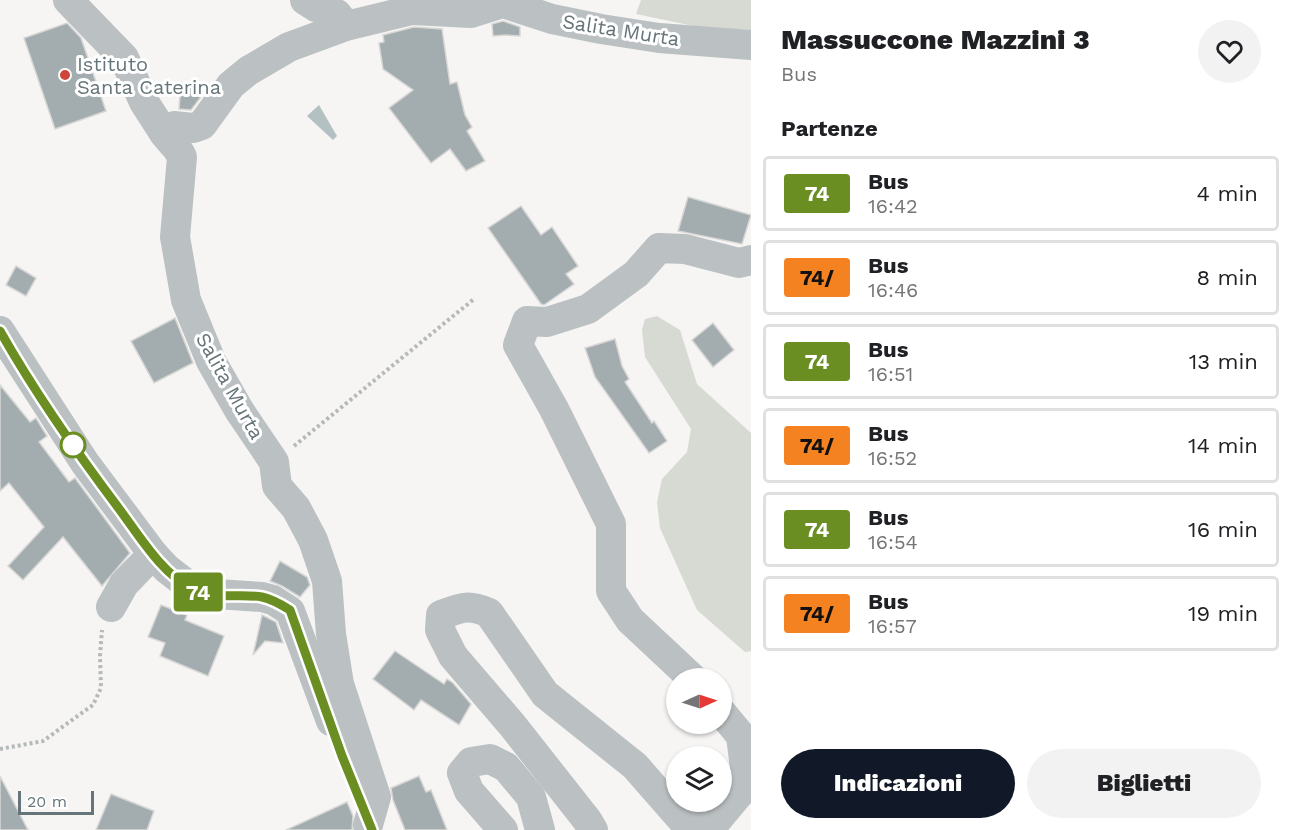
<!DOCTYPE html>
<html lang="it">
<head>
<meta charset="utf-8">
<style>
  :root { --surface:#fff; --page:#f2f2f2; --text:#202124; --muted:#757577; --line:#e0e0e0; --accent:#111827 }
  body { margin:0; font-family:"Work Sans",sans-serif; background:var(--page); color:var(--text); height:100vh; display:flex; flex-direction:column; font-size:22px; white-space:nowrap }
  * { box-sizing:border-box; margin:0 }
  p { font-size:20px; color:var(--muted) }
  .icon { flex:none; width:33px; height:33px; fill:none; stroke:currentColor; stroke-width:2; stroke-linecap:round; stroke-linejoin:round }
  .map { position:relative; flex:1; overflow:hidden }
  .drawer { display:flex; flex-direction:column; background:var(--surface); width:540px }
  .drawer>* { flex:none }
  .badge { padding:0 12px; border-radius:4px; font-size:21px; line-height:39px }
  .needle { width:39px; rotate:87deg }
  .controls { position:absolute; left:666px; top:668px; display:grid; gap:12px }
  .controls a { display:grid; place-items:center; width:66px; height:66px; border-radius:50%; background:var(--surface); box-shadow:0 2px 4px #0004; font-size:30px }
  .scale { position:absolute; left:18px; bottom:15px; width:76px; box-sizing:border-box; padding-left:6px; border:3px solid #65757a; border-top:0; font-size:16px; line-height:21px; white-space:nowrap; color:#65757a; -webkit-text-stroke:4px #fff; paint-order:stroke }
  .map>.badge { position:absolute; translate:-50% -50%; box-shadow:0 0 0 3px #fff }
  h2 { padding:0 30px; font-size:22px; line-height:54px }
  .round { display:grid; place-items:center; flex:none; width:63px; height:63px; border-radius:32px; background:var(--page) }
  .overview { display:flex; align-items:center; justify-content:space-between; height:102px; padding:0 30px }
  h1 { font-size:28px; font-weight:800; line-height:45px }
  .cta { display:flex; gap:12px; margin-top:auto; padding:12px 30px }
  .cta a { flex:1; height:69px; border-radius:36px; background:var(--accent); color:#fff; font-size:24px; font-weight:800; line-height:69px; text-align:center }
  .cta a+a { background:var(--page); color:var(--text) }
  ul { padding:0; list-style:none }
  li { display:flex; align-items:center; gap:18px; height:75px; margin:0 12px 9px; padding:0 18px; border:3px solid var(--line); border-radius:6px }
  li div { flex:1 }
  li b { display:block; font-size:22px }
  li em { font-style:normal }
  li .badge { min-width:66px; font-weight:700; text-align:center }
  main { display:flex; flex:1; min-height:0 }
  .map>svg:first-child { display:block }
  .green { fill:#d7dad3 }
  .water { fill:#b4c1c3 }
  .building { fill:#a3acaf; stroke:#d7d7d6; stroke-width:1.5 }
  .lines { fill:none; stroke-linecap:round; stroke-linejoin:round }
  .path { stroke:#b5b9ba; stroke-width:4; stroke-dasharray:3 3; stroke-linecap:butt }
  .minor { stroke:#bbc0c2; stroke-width:30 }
  .line-casing { stroke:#fff; stroke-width:14 }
  .line { stroke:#6b8e23; stroke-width:9 }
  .poi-dot { fill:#ce463b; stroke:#fff; stroke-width:2 }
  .stop-dot { fill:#fff; stroke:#6b8e23; stroke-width:3 }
  .labels { text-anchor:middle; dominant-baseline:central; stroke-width:6; stroke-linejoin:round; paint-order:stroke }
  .street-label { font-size:20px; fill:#65757a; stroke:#fff }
  .poi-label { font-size:20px; fill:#65757a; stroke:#fff; text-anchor:start }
</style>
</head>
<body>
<main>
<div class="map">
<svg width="751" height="830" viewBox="0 0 751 830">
  <rect width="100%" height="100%" fill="#f6f5f3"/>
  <!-- green -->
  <g class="green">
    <polygon points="641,0 751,0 751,30 708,29 636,14"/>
    <polygon points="657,316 680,330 697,384 751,433 751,651 745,652 697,610 660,528 657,502 662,479 687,452 691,429 645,357 642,330 645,319"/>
  </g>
  <!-- water -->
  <polygon class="water" points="319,105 337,136 333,140 307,116"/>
  <!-- building -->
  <g class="building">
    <polygon points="503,21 520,27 520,36 506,35 493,36 492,24"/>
    <polygon points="67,23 81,38 106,111 55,129 24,38"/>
    <polygon points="414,27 442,29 450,84 457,82 465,115 472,127 467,131 485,161 466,171 450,149 431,163 389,108 413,90 383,69 379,43 384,42 383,35"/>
    <polygon points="181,83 204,84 210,85 191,110 179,109"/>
    <polygon points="688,197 751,215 742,244 678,231"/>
    <polygon points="521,206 541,235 552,227 578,266 566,274 574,284 544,305 541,304 488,228"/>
    <polygon points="16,266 36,278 26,296 6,285"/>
    <polygon points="175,318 193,363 154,383 131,341"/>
    <polygon points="713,323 734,350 713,367 692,340"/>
    <polygon points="615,339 622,366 629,379 625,382 652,423 654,421 667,441 649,453 595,377 585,348"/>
    <polygon points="0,385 30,422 36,418 47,436 39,442 69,482 75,478 130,553 102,586 63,537 23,580 8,566 44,527 9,483 0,491"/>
    <polygon points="280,561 307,577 310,585 300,597 282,586 270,581"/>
    <polygon points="161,605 187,615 185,620 224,636 208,676 160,656 165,643 148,637"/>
    <polygon points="262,615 276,622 283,643 265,641 253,655"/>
    <polygon points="395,651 444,684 447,679 453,683 471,704 459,725 421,700 414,710 373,679"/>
    <polygon points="0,776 28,830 0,830"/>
    <polygon points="419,776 426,792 431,790 447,830 405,830 393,800 391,788"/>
    <polygon points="111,794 154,811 147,830 96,830"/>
    <polygon points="347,802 353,816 352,830 286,830"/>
  </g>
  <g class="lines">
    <!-- path -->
    <g class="path">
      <polyline points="294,446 474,299"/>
      <polyline points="0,749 43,741 93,705 101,688 100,656 102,630"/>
    </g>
    <!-- minor -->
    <g class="minor">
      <polyline points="68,0 124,58 144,102 164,133"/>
      <polyline points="305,0 316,7 337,14 346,26"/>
      <polyline points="0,331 85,463 153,554 167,569 193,589 202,593 262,597 273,600 290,611 331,721"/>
      <polyline points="111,607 124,584 153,554"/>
      <polyline points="692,678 630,620 611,591 611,524 554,409 518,345 527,321 547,322 588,309 636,274 659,248 685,249 739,263 751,260"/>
      <path d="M368,825L376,797L339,684L331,634L327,581L313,540L296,508L277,486L274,462L239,410L211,361L186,300L175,237L182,157C178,147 170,142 164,133L174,126L193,128L202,125L231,85L248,71L289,47L346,26L412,10L471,13L503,3L552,19L601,29L659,38L751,45"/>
      <polyline points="503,830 469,791 462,773 471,762 490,759 506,767 531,797 540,830"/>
      <path d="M593,830L587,820L513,726L453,656L440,630L441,615C462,607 469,604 489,613L545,694L635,766L684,822L718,819L747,784L741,736L722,713"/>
    </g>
  </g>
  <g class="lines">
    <!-- line casing -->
    <g class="line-casing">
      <path id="line" d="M0,331C35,393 77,453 120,510C140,537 162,574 194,590C214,600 240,593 262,597C272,599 282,605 290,610L342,756L372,830"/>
    </g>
    <!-- line -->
    <use href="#line" class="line"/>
  </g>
  <!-- markers -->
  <circle class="poi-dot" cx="65" cy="75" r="6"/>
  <circle class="stop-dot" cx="73" cy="445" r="12"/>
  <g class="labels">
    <!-- street labels -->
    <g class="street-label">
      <text transform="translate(621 30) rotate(9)">Salita Murta</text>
      <text transform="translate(230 386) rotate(61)">Salita Murta</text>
    </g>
    <!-- poi labels -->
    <g class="poi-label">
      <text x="77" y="64">Istituto<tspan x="77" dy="23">Santa Caterina</tspan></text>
    </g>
  </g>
</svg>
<div class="controls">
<a><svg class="needle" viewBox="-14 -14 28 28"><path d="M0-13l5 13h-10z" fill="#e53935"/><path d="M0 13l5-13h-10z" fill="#757577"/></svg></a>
<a><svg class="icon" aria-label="layers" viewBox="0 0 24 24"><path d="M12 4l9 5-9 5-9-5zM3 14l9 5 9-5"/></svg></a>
</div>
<div class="scale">20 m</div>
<b class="badge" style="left:198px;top:592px;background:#6b8e23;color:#fff">74</b>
</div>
<section class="drawer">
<div class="overview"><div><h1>Massuccone Mazzini 3</h1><p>Bus</p></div><a class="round"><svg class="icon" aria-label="heart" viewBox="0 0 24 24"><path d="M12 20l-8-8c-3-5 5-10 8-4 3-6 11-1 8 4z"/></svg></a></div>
<h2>Partenze</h2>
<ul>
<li><span class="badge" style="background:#6b8e23;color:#fff">74</span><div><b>Bus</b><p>16:42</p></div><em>4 min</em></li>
<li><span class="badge" style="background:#f58220;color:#111">74/</span><div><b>Bus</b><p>16:46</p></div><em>8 min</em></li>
<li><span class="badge" style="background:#6b8e23;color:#fff">74</span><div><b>Bus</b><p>16:51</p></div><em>13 min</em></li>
<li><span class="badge" style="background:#f58220;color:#111">74/</span><div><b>Bus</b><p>16:52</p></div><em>14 min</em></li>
<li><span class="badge" style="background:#6b8e23;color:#fff">74</span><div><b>Bus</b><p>16:54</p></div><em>16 min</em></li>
<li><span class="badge" style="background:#f58220;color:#111">74/</span><div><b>Bus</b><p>16:57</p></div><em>19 min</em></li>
</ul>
<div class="cta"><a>Indicazioni</a><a>Biglietti</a></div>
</section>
</main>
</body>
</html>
